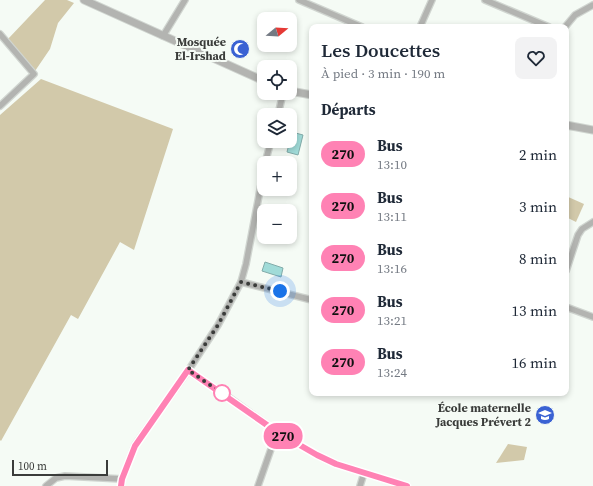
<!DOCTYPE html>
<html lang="fr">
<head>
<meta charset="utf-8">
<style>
  :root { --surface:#fff; --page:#f2f2f3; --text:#1f2937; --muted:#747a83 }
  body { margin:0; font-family:"Source Serif 4",serif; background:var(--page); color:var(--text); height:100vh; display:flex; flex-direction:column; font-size:15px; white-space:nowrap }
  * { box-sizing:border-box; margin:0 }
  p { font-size:13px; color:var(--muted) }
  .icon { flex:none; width:22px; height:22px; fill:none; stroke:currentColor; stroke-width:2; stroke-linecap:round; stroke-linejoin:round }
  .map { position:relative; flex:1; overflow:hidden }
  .side { position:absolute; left:309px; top:24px; width:260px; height:372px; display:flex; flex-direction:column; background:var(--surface); border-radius:8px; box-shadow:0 2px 6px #0003 }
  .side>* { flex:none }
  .badge { padding:0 8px; border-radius:13px; font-size:14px; line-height:26px }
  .needle { width:26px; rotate:72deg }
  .buttons { position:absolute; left:257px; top:12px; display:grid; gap:8px }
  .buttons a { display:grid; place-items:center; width:40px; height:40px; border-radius:8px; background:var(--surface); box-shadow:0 2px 6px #0003; font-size:20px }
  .scale { position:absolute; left:12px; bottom:10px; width:96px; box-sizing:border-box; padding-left:4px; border:2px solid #3a3c3a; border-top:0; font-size:11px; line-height:14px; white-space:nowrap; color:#3a3c3a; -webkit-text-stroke:3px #f5fbf5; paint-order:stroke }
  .you { position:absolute; width:20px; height:20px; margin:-10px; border:3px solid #fff; border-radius:50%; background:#1a73e8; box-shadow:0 0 0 6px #1a73e833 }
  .map>.badge { position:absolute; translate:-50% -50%; box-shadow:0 0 0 2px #fff }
  h2 { padding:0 12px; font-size:15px; line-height:36px }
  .round { display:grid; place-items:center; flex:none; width:42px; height:42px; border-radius:8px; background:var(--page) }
  .overview { display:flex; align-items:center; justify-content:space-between; height:68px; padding:0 12px }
  h1 { font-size:19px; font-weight:600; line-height:30px }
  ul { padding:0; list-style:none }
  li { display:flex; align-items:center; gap:12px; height:52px; padding:0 12px }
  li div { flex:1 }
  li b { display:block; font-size:15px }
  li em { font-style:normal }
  li .badge { min-width:44px; font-weight:700; text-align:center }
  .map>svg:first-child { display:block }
  .green { fill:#d2c9aa }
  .water { fill:#a0dbd8; stroke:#81aba9 }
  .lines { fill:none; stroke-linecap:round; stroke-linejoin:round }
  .minor-casing { stroke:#d0d5d0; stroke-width:8 }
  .tertiary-casing { stroke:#d0d5d0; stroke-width:9 }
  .minor { stroke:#b3b4b1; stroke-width:5.5 }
  .tertiary { stroke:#b3b4b1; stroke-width:7 }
  .line-casing { stroke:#fff; stroke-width:9 }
  .line { stroke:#ff82b4; stroke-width:6 }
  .walk { stroke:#3a3c3a; stroke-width:4; stroke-dasharray:0 7.2 }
  .stop-dot { fill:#fff; stroke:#ff82b4; stroke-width:2 }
  .labels { text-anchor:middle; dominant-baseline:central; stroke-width:4; stroke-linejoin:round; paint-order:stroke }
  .poi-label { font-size:12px; font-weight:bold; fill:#3a3c3a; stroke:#f5fbf5; text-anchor:end }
</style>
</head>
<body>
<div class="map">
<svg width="593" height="486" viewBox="0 0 593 486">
  <rect width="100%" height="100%" fill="#f5fbf5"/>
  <!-- green -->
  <g class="green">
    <polygon points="45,0 67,0 74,3 58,23 50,49 35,71 8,39"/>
    <polygon points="41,79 173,129 134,250 120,242 78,319 71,315 1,441 0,440 0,115"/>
    <polygon points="566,196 584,204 576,222 566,217"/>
    <polygon points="508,444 527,447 524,460 496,463"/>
  </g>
  <!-- water -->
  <g class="water">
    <polygon points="292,132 303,135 298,155 287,152"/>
    <polygon points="265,262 283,268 281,277 262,271"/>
  </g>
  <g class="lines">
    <!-- minor casing -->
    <g class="minor-casing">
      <g id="minor">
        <polyline points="299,0 362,27"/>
        <polyline points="485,0 549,27"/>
        <polyline points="420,27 432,0"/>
        <polyline points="565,27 575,15 593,5"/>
        <polyline points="0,34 34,74 0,106"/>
        <polyline points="163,36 185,0"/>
        <polyline points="278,115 283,93"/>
        <polyline points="265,163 271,141"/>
        <polyline points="566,271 578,235 582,229 593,222"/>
        <polyline points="241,282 312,300"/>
        <polyline points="566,307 593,317"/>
        <polyline points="188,371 227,396 277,432 317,455 336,464 407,486"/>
        <polyline points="46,486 56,478 65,476 122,479"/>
        <polyline points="121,486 122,479 135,445 188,371 218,325 241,282 246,264 264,169"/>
        <polyline points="258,486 277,432"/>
        <polyline points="360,486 364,473"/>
      </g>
    </g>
    <!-- tertiary casing -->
    <g class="tertiary-casing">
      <g id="tertiary">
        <polyline points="84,0 264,81"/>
        <polyline points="290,91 312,95"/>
        <polyline points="566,125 593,130"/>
      </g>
    </g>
    <!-- minor -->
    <use href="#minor" class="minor"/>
    <!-- tertiary -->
    <use href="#tertiary" class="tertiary"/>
  </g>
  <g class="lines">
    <!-- line casing -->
    <g class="line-casing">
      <polyline id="line" points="121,486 122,479 135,446 188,370 277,432 317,455 336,464 407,486"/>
    </g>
    <!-- line -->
    <use href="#line" class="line"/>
    <!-- walk -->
    <polyline class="walk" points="222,393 188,370 218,325 241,282 280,291"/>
  </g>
  <!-- icons -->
  <defs>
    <g id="mosque-disc" transform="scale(1)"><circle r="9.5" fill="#3a62d3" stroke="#f5fbf5"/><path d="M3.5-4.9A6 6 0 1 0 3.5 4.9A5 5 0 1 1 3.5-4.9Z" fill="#fff"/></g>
    <g id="school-disc" transform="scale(1)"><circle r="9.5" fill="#3a62d3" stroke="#f5fbf5"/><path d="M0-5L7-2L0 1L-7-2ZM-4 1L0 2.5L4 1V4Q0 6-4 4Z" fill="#fff"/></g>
  </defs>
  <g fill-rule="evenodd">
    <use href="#mosque-disc" x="240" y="49"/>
    <use href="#school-disc" x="545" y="415"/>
  </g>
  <!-- markers -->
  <circle class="stop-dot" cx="222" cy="393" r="8"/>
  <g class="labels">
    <!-- poi labels -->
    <g class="poi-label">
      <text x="226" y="42">Mosquée<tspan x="226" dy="14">El-Irshad</tspan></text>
      <text x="531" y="408">École maternelle<tspan x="531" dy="14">Jacques Prévert 2</tspan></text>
    </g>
  </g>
</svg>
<div class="buttons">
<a><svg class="needle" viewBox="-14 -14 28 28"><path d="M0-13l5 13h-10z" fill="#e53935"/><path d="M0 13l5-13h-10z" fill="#747a83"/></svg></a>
<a><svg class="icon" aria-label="locate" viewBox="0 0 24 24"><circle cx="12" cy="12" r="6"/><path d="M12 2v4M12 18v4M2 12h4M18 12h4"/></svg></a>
<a><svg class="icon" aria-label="layers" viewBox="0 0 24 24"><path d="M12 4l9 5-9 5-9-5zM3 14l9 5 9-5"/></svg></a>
<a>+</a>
<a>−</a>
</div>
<div class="scale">100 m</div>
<div class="you" style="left:280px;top:291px"></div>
<b class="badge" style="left:283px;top:436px;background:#ff82b4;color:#111">270</b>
<section class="side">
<div class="overview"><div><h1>Les Doucettes</h1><p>À pied · 3 min · 190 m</p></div><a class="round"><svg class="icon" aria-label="heart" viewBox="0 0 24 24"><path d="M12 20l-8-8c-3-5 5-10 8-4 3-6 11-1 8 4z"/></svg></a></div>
<h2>Départs</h2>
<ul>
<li><span class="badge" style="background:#ff82b4;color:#111">270</span><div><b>Bus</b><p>13:10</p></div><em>2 min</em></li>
<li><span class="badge" style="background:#ff82b4;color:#111">270</span><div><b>Bus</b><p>13:11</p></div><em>3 min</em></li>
<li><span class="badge" style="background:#ff82b4;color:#111">270</span><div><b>Bus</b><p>13:16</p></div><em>8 min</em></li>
<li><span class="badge" style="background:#ff82b4;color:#111">270</span><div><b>Bus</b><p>13:21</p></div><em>13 min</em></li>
<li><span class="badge" style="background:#ff82b4;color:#111">270</span><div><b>Bus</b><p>13:24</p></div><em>16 min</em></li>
</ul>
</section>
</div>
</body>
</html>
